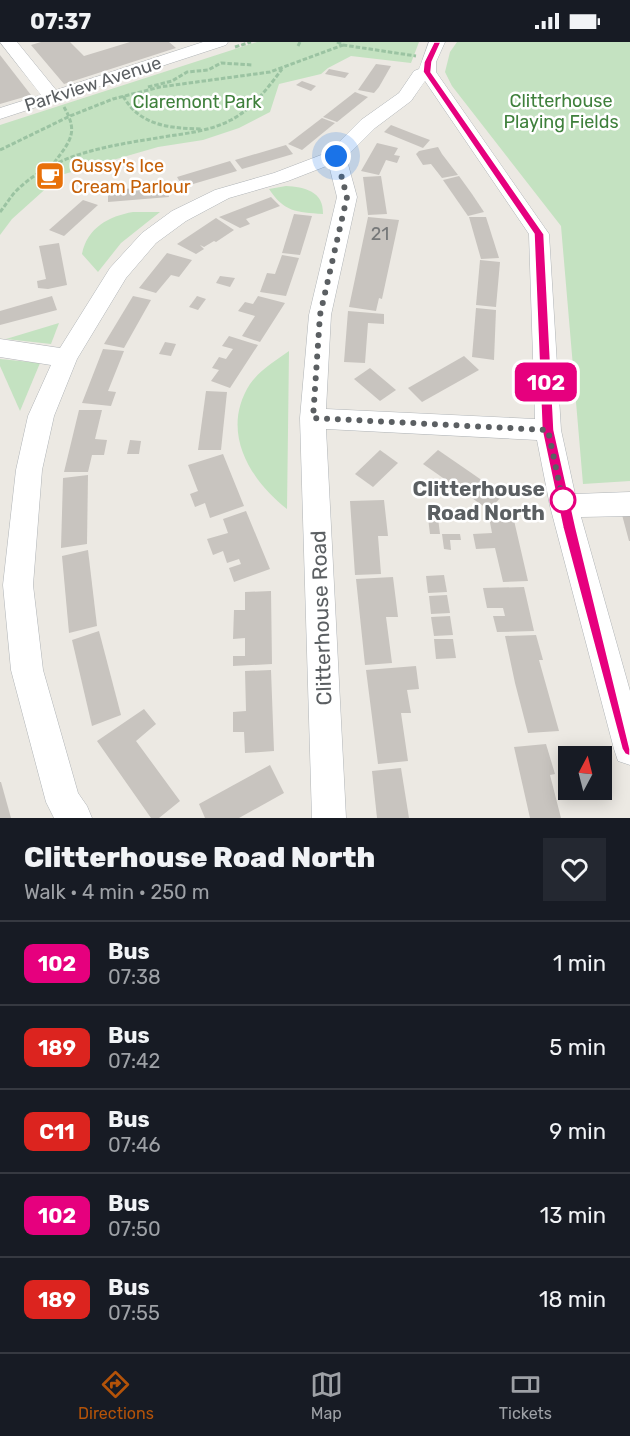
<!DOCTYPE html>
<html lang="en">
<head>
<meta charset="utf-8">
<style>
  :root { --surface:#171b24; --page:#242831; --text:#f1f3f6; --muted:#9ea1a6; --line:#363941; --accent:#b45309 }
  body { margin:0; font-family:Rubik,sans-serif; background:var(--page); color:var(--text); height:100vh; display:flex; flex-direction:column; font-size:22px; white-space:nowrap }
  * { box-sizing:border-box; margin:0 }
  p { font-size:20px; color:var(--muted) }
  .icon { flex:none; width:33px; height:33px; fill:none; stroke:currentColor; stroke-width:2; stroke-linecap:round; stroke-linejoin:round }
  .map { position:relative; height:776px; overflow:hidden }
  .sheet { display:flex; flex-direction:column; background:var(--surface); flex:1 }
  .sheet>* { flex:none }
  .badge { padding:0 12px; border-radius:9px; font-size:21px; line-height:39px }
  .needle { width:39px; rotate:7deg }
  .tools { position:absolute; left:558px; top:704px; display:grid; gap:12px }
  .tools a { display:grid; place-items:center; width:54px; height:54px; border-radius:0px; background:var(--surface); box-shadow:0 3px 15px #0003; font-size:30px }
  .you { position:absolute; width:30px; height:30px; margin:-15px; border:4px solid #fff; border-radius:50%; background:#1a73e8; box-shadow:0 0 0 9px #1a73e833 }
  .map>.badge { position:absolute; translate:-50% -50%; box-shadow:0 0 0 3px #fff }
  .round { display:grid; place-items:center; flex:none; width:63px; height:63px; border-radius:0px; background:var(--page) }
  .headline { display:flex; align-items:center; justify-content:space-between; height:102px; padding:0 24px }
  h1 { font-size:28px; font-weight:800; line-height:45px }
  ul { padding:0; list-style:none }
  li { display:flex; align-items:center; gap:18px; height:84px; padding:0 24px; border-top:2px solid var(--line) }
  li div { flex:1 }
  li b { display:block; font-size:22px }
  li em { font-style:normal }
  li .badge { min-width:66px; font-weight:700; text-align:center }
  .status { display:flex; justify-content:space-between; align-items:center; height:42px; padding:0 30px; background:var(--surface); direction:ltr }
  .status svg { height:16px; fill:currentColor }
  .dock { display:flex; justify-content:space-around; align-items:center; height:84px; border-top:2px solid var(--line); background:var(--surface); font-size:16px; color:var(--muted) }
  .dock a { display:grid; justify-items:center; gap:3px }
  .dock .selected { color:var(--accent) }
  .map>svg:first-child { display:block }
  .green { fill:#c4e2c1 }
  .building { fill:#c8c4bf }
  .lines { fill:none; stroke-linecap:round; stroke-linejoin:round }
  .minor-casing { stroke:#b0b4b7; stroke-width:1 }
  .path { stroke:#9bc3a2; stroke-width:3; stroke-dasharray:4.5 2; stroke-linecap:butt }
  .minor { fill:#fff; fill-rule:evenodd }
  .line { fill:#e6007e; stroke:#fff; stroke-width:1.5 }
  .walk { stroke:#5b5f62; stroke-width:6; stroke-dasharray:0 10.8 }
  .stop-dot { fill:#fff; stroke:#e6007e; stroke-width:3 }
  .labels { text-anchor:middle; dominant-baseline:central; stroke-width:5; stroke-linejoin:round; paint-order:stroke }
  .far-street-label { font-size:18px; fill:#5b5f62; stroke:#fff }
  .far-park-label { font-size:18px; fill:#3f803c; stroke:#fff }
  .far-food-label { font-size:18px; fill:#c56008; stroke:#fff; text-anchor:start }
  .number-label { font-size:18px; fill:#767879 }
  .stop-label { font-size:21px; font-weight:bold; fill:#5b5f62; stroke:#fff; text-anchor:end }
  .street-label { font-size:21px; fill:#5b5f62; stroke:#fff }
</style>
</head>
<body>
<div class="status"><b>07:37</b><svg viewBox="0 0 49 12"><path d="M0 12V9h3v3zM5 12V6h3v6zM10 12V3h3v9zM15 12V0h3v12zM26 1h20v11H26zM47 4h2v5h-2z"/></svg></div>
<div class="map">
<svg width="630" height="776" viewBox="0 0 630 776">
  <rect width="100%" height="100%" fill="#ece9e3"/>
  <!-- green -->
  <g class="green">
    <polygon points="257,0 419,0 411,21 351,14 328,26 321,32 279,42 270,70 239,86 203,98 158,105 61,133 12,177 0,193 0,83"/>
    <polygon points="457,0 630,0 630,439 583,442 561,184 452,44 445,30 450,10"/>
    <path d="M286,144C304,145 324,149 323,172C296,170 284,170 269,147Z"/>
    <path d="M133,170H160L121,201L98,230L82,212C87,186 109,174 133,170Z"/>
    <polygon points="59,281 51,302 6,297"/>
    <path d="M289,309L287,467C249,437 220,389 250,342C260,328 275,319 289,309Z"/>
    <polygon points="0,317 40,321 20,369 0,324"/>
  </g>
  <!-- building -->
  <g class="building">
    <polygon points="41,0 70,0 84,14 130,0 169,0 176,6 64,42 31,3"/>
    <polygon points="0,13 31,53 0,62"/>
    <polygon points="376,22 391,24 379,45 374,51 358,48"/>
    <polygon points="329,27 349,31 345,36 325,32"/>
    <polygon points="302,39 316,44 311,49 296,43"/>
    <polygon points="355,50 368,55 337,80 323,75"/>
    <polygon points="322,76 335,81 302,108 288,102"/>
    <polygon points="391,83 414,92 430,98 423,106 384,90"/>
    <polygon points="377,101 398,106 394,113 400,114 397,121 386,118 379,133 361,129"/>
    <polygon points="286,103 293,112 242,127 235,118"/>
    <polygon points="438,105 442,112 458,133 442,136 431,122 423,123 416,112 419,109"/>
    <polygon points="230,119 237,129 183,145 177,135"/>
    <polygon points="381,134 387,172 368,173 363,135"/>
    <polygon points="459,134 472,152 484,170 468,174 443,138"/>
    <polygon points="167,144 169,155 108,160 108,148"/>
    <polygon points="271,155 280,164 246,177 250,182 240,186 219,175"/>
    <polygon points="83,158 98,163 64,194 49,188"/>
    <polygon points="294,172 312,174 300,213 282,211"/>
    <polygon points="368,175 399,178 382,257 379,256 376,269 349,265"/>
    <polygon points="469,175 486,175 499,216 481,217"/>
    <polygon points="216,176 234,188 216,200 214,199 204,205 200,203 204,207 196,212 177,202"/>
    <polygon points="59,201 67,243 48,247 38,246 37,239 46,237 39,204"/>
    <polygon points="167,211 192,218 179,235 171,233 156,251 139,246"/>
    <polygon points="282,213 299,216 286,254 260,250 267,231 275,232"/>
    <polygon points="480,218 500,220 496,265 476,263"/>
    <polygon points="220,234 235,236 230,245 216,241"/>
    <polygon points="52,254 57,268 0,283 0,269"/>
    <polygon points="133,254 151,258 124,306 104,302"/>
    <polygon points="197,254 206,257 198,268 189,265"/>
    <polygon points="258,254 285,261 260,300 242,294 255,274 238,269 245,260 253,262"/>
    <polygon points="476,266 496,268 494,318 472,315"/>
    <polygon points="348,269 384,272 384,282 368,281 365,321 344,320"/>
    <polygon points="229,294 258,303 230,346 211,339 219,328 212,326 219,315 226,317 233,307 222,304"/>
    <polygon points="165,300 176,302 171,314 159,312"/>
    <polygon points="103,307 124,309 108,349 116,350 111,364 82,361"/>
    <polygon points="464,314 479,328 422,360 408,346"/>
    <polygon points="370,326 396,348 380,359 354,337"/>
    <polygon points="206,349 227,350 221,408 198,408"/>
    <polygon points="79,368 102,368 95,397 107,398 104,413 92,413 88,430 64,430"/>
    <polygon points="130,398 141,399 139,412 127,412"/>
    <polygon points="380,408 398,421 373,445 355,432"/>
    <polygon points="438,408 470,430 503,453 489,468 423,422"/>
    <polygon points="223,412 244,464 210,476 205,461 195,465 190,452 198,449 188,423"/>
    <polygon points="88,433 87,502 61,506 63,436"/>
    <polygon points="384,458 388,494 378,494 381,532 355,533 350,459"/>
    <polygon points="246,469 270,527 234,540 229,526 241,522 239,517 227,521 223,509 213,513 207,497 228,491 223,477"/>
    <polygon points="621,469 630,469 630,499 629,499"/>
    <polygon points="513,474 528,539 503,540 495,506 476,507 473,492 492,491 489,475"/>
    <polygon points="428,476 438,476 440,492 430,492"/>
    <polygon points="442,492 460,492 461,498 450,498 451,508 444,507"/>
    <polygon points="88,508 97,584 69,591 62,514"/>
    <polygon points="444,533 447,550 428,551 426,534"/>
    <polygon points="393,535 398,575 386,575 392,621 365,623 356,537"/>
    <polygon points="524,545 534,589 497,590 493,574 505,574 503,566 487,566 483,546"/>
    <polygon points="271,549 272,622 233,624 233,614 245,614 245,596 233,597 234,568 245,568 245,550"/>
    <polygon points="447,553 450,571 431,572 429,554"/>
    <polygon points="450,574 453,593 434,594 431,575"/>
    <polygon points="99,589 121,673 92,684 72,598"/>
    <polygon points="536,593 543,618 539,618 559,689 528,691 515,641 505,594"/>
    <polygon points="434,597 453,597 456,616 436,617"/>
    <polygon points="416,624 419,647 407,648 411,671 401,671 408,719 378,722 366,628"/>
    <polygon points="271,628 274,709 245,711 244,690 233,690 233,670 246,669 245,629"/>
    <polygon points="144,667 156,682 136,699 180,759 159,776 151,776 97,699"/>
    <polygon points="546,702 555,732 550,733 561,776 530,776 514,705"/>
    <polygon points="270,723 284,751 239,776 205,776 199,762"/>
    <polygon points="401,726 409,776 377,776 372,729"/>
    <polygon points="0,740 1,740 11,776 0,776"/>
  </g>
  <g class="lines">
    <!-- minor casing -->
    <g class="minor-casing">
      <g id="minor">
        <polygon points="0,0 17,0 56,48 203,0 228,0 226,3 0,77 0,66 41,53"/>
        <path d="M429,0H445L436,20V30L549,192L561,388L575,452L630,450V474L581,475L630,649V723L618,719L614,707L550,464L537,398L326,387L346,776H312L300,376L309,273L337,155L329,123L288,139L229,156L186,179L156,201L126,236L77,317L54,374L42,428L33,543L43,628L78,751L87,764L92,776H54L46,760L11,628L3,543L16,428L28,374L51,323L0,315V297L60,306L110,226L142,191L172,169L215,148L274,131L329,110L361,78L399,51L414,29L419,27ZM425,39L529,192L535,377L326,367L331,273L357,155L346,115L375,86L411,59Z"/>
      </g>
    </g>
    <!-- path -->
    <g class="path">
      <polyline points="337,0 343,3 416,14"/>
      <polyline points="298,4 300,0"/>
      <polyline points="235,5 251,0"/>
      <polyline points="148,45 172,39 187,30 208,28 221,21 253,23"/>
      <path d="M123,54C140,84 169,86 201,87"/>
      <polyline points="0,108 70,74 113,57 160,45 270,30 343,3"/>
      <path d="M54,121C70,99 79,91 64,65"/>
      <path d="M0,170C6,163 10,155 17,148C57,109 116,103 169,94C190,91 212,88 231,78C252,67 268,46 282,27"/>
    </g>
    <!-- minor -->
    <use href="#minor" class="minor"/>
  </g>
  <!-- line -->
  <polygon class="line" points="434,0 441,0 432,20 431,30 544,192 554,388 576,486 630,707 630,714 625,712 622,707 563,486 542,388 534,192 423,30 424,20"/>
  <g class="lines">
    <!-- walk -->
    <polyline class="walk" points="336,114 347,155 320,273 313,376 548,388 564,464 563,458"/>
  </g>
  <!-- icons -->
  <defs>
    <g id="cafe-square" transform="scale(1.5)"><rect x="-9" y="-9" width="18" height="18" rx="4" fill="#e8710a" stroke="#fff"/><path d="M-5.5-4.5H6V0H3Q3 3.5 0 3.5H-2.5Q-5.5 3.5-5.5 0ZM3-3.2v2h1.7v-2ZM-6 4.5H4V6H-6Z" fill="#fff"/></g>
  </defs>
  <g fill-rule="evenodd">
    <use href="#cafe-square" x="50" y="134"/>
  </g>
  <!-- markers -->
  <circle class="stop-dot" cx="563" cy="458" r="12"/>
  <g class="labels">
    <!-- far-street labels -->
    <g class="far-street-label">
      <text transform="translate(93 42) rotate(-18)">Parkview Avenue</text>
    </g>
    <!-- far-park labels -->
    <g class="far-park-label">
      <text x="561" y="59">Clitterhouse<tspan x="561" dy="21">Playing Fields</tspan></text>
      <text x="197" y="60">Claremont Park</text>
    </g>
    <!-- far-food labels -->
    <g class="far-food-label">
      <text x="71" y="124">Gussy's Ice<tspan x="71" dy="21">Cream Parlour</tspan></text>
    </g>
    <!-- number labels -->
    <g class="number-label">
      <text x="380" y="192">21</text>
    </g>
    <!-- stop labels -->
    <g class="stop-label">
      <text x="545" y="446">Clitterhouse<tspan x="545" dy="24">Road North</tspan></text>
    </g>
    <!-- street labels -->
    <g class="street-label">
      <text transform="translate(321 576) rotate(-92)">Clitterhouse Road</text>
    </g>
  </g>
</svg>
<div class="tools">
<a><svg class="needle" viewBox="-14 -14 28 28"><path d="M0-13l5 13h-10z" fill="#e53935"/><path d="M0 13l5-13h-10z" fill="#9ea1a6"/></svg></a>
</div>
<div class="you" style="left:336px;top:114px"></div>
<b class="badge" style="left:546px;top:340px;background:#e6007e;color:#fff">102</b>
</div>
<section class="sheet">
<div class="headline"><div><h1>Clitterhouse Road North</h1><p>Walk · 4 min · 250 m</p></div><a class="round"><svg class="icon" aria-label="heart" viewBox="0 0 24 24"><path d="M12 20l-8-8c-3-5 5-10 8-4 3-6 11-1 8 4z"/></svg></a></div>
<ul>
<li><span class="badge" style="background:#e6007e;color:#fff">102</span><div><b>Bus</b><p>07:38</p></div><em>1 min</em></li>
<li><span class="badge" style="background:#dc241f;color:#fff">189</span><div><b>Bus</b><p>07:42</p></div><em>5 min</em></li>
<li><span class="badge" style="background:#dc241f;color:#fff">C11</span><div><b>Bus</b><p>07:46</p></div><em>9 min</em></li>
<li><span class="badge" style="background:#e6007e;color:#fff">102</span><div><b>Bus</b><p>07:50</p></div><em>13 min</em></li>
<li><span class="badge" style="background:#dc241f;color:#fff">189</span><div><b>Bus</b><p>07:55</p></div><em>18 min</em></li>
</ul>
</section>
<nav class="dock">
<a class="selected"><svg class="icon" aria-label="directions" viewBox="0 0 24 24"><path d="M12 3l9 9-9 9-9-9zM9 14v-3h6M13 9l2 2-2 2"/></svg>Directions</a>
<a><svg class="icon" aria-label="map" viewBox="0 0 24 24"><path d="M3 6l6-2 6 2 6-2v14l-6 2-6-2-6 2zM9 4v14M15 6v14"/></svg>Map</a>
<a><svg class="icon" aria-label="tickets" viewBox="0 0 24 24"><path d="M3 7h18v10H3zM15 7v10"/></svg>Tickets</a>
</nav>
</body>
</html>
